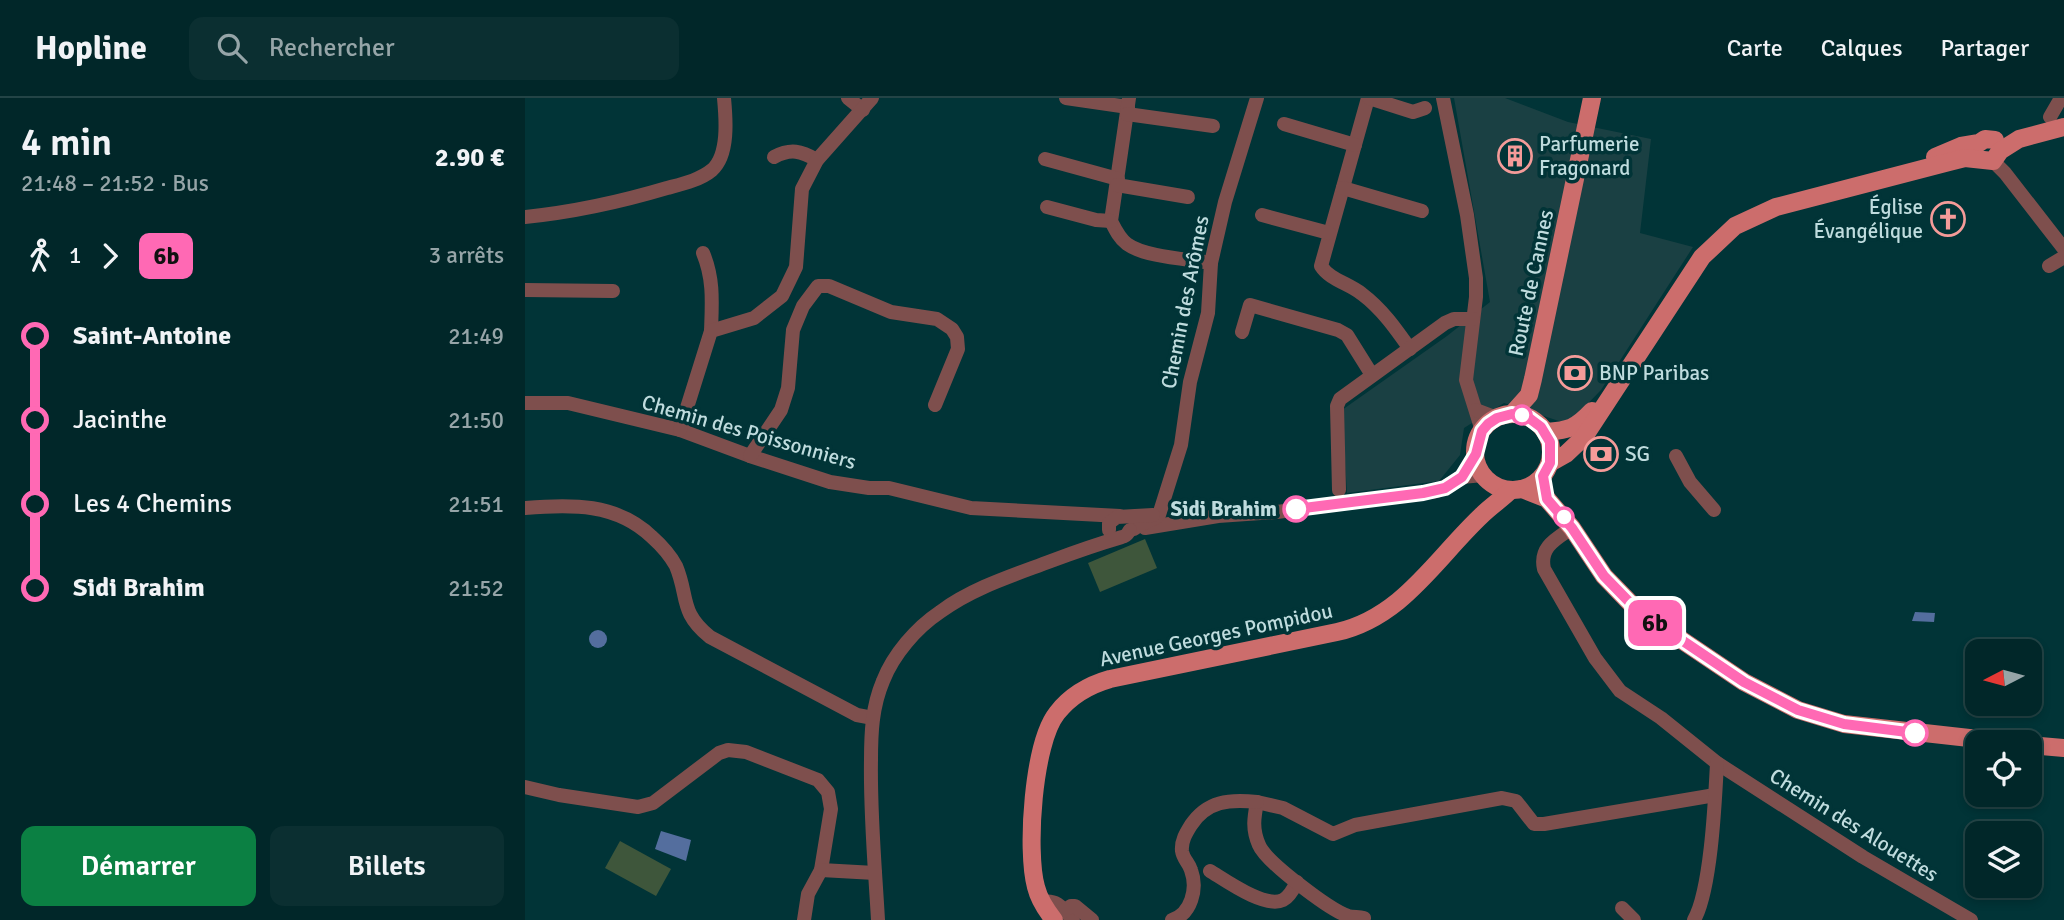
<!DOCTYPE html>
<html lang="fr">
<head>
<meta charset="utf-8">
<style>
  :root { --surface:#012729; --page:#0b2f31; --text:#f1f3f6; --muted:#96a5a8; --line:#234446; --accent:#0b8043 }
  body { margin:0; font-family:Signika,sans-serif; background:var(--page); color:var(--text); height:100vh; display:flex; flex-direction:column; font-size:26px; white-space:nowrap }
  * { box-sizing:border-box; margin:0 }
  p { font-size:23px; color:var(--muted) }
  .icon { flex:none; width:38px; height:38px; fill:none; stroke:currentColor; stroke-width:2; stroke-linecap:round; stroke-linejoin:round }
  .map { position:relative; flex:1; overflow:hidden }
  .drawer { display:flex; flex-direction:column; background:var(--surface); width:525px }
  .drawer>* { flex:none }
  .badge { padding:0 14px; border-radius:10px; font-size:24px; line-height:46px }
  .needle { width:46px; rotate:264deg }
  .buttons { position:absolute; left:1440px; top:541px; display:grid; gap:14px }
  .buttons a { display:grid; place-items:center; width:77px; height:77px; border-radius:14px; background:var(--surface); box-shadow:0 4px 10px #0003,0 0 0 2px var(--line); font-size:35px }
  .map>.badge { position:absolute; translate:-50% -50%; box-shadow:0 0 0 4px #fff }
  .legs { display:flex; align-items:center; gap:10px; height:77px; padding:0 21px; font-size:23px }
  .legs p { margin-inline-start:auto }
  .overview { display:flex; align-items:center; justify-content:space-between; height:119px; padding:0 21px }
  h1 { font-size:38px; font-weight:600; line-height:52px }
  .button { display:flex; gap:14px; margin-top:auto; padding:14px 21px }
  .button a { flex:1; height:80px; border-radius:14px; background:var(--accent); color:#fff; font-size:28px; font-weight:600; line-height:80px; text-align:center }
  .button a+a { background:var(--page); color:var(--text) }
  ul { padding:0 21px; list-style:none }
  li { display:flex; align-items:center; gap:24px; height:84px; font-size:26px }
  li i { display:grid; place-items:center; width:10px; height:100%; margin:0 9px; background:currentColor }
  li i::after { content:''; width:18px; height:18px; margin:-9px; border:5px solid; border-radius:50%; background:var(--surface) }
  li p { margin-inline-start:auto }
  li:first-child i { background:linear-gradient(#0000 50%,currentColor 0) }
  li:last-child i { background:linear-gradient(currentColor 50%,#0000 0) }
  header { display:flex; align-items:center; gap:42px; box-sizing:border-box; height:98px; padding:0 35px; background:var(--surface); border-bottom:2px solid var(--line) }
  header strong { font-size:33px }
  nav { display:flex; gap:38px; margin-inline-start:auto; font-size:24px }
  .search { width:490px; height:63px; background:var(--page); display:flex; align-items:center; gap:18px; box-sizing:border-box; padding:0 24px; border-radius:14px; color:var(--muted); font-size:26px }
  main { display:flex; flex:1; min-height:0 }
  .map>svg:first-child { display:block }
  .built { fill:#1a4043 }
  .green { fill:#3e563b }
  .water { fill:#546e9e }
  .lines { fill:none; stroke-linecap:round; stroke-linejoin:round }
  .minor { stroke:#7e4f4d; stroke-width:14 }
  .major { stroke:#cc6d6c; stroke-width:18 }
  .line-1-casing { stroke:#fff; stroke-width:16 }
  .line-1 { stroke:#ff69b4; stroke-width:10 }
  .stop-1-dot { fill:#fff; stroke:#ff69b4; stroke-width:3.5 }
  .labels { text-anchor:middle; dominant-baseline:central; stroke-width:7; stroke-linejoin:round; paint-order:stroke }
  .poi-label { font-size:21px; fill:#bfdcde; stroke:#013437; text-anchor:start }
  .street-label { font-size:21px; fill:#bfdcde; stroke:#013437 }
  .stop-label { font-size:21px; font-weight:bold; fill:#bfdcde; stroke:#013437; text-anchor:end }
</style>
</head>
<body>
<header>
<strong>Hopline</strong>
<div class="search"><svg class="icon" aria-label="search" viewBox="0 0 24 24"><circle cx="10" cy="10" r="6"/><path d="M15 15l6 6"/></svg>Rechercher</div>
<nav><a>Carte</a><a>Calques</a><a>Partager</a></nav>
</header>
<main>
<section class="drawer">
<div class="overview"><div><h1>4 min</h1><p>21:48 – 21:52 · Bus</p></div><b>2.90 €</b></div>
<div class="legs"><svg class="icon" aria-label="walk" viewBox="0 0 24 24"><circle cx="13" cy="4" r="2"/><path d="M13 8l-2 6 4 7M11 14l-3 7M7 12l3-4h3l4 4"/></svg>1<svg class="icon" aria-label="forward" viewBox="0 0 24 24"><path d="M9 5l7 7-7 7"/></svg><b class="badge" style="background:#ff69b4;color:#111">6b</b><p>3 arrêts</p></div>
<ul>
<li><i style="color:#ff69b4"></i><b>Saint-Antoine</b><p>21:49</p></li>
<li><i style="color:#ff69b4"></i><span>Jacinthe</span><p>21:50</p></li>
<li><i style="color:#ff69b4"></i><span>Les 4 Chemins</span><p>21:51</p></li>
<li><i style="color:#ff69b4"></i><b>Sidi Brahim</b><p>21:52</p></li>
</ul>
<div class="button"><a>Démarrer</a><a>Billets</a></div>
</section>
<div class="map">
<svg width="1539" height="822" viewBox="0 0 1539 822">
  <rect width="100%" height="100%" fill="#013437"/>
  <!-- built -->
  <polygon class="built" points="929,0 980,0 1043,24 1126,41 1115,135 1168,149 1076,292 1043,326 979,305 939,330 935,357 914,383 822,395 817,312 922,238 965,204"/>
  <!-- green -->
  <g class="green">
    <polygon points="620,441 632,470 575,494 563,465"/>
    <polygon points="95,743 146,771 131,798 80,770"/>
  </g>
  <!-- water -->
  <g class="water">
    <polygon points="1390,514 1410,515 1409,524 1387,523"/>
    <circle cx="73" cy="541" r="9"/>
    <polygon points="136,733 166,742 161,763 130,751"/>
  </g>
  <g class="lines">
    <!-- minor -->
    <g class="minor">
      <polyline points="323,0 338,12"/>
      <polyline points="541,0 603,9"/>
      <path d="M604,0L586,123C590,131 594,140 602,146C620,159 663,161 686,165"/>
      <path d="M843,0L796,168C805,182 823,185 837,196C857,211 871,231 885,251"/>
      <polyline points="844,0 888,14 900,10"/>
      <polyline points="918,0 942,117 951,180 951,199 941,282 957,333"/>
      <polyline points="602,16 688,28"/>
      <polyline points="1525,19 1536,0"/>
      <polyline points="759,26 830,47"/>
      <path d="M249,59C266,50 276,53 292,62"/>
      <polyline points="520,61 593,81"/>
      <polyline points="1468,63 1480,75 1539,151"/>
      <polyline points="592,87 663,99"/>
      <polyline points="818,90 897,113"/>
      <polyline points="522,109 571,122 586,123"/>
      <polyline points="737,117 804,135"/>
      <path d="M0,119C49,114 95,104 142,90C157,86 175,82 187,72C204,57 201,21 199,0"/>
      <path d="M178,155C189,181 187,205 186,233"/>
      <polyline points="1524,168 1539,159"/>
      <polyline points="0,192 88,193"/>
      <polyline points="717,234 725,207 813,232 822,237 847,277"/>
      <polyline points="0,305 43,305 155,332 225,358 305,384 344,390 364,390 446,410 595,418"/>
      <polyline points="951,312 972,320"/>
      <polyline points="155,332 186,233 229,220 257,198 271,169 277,91 292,62 347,0"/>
      <polyline points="225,358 256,312 263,290 268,232 278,208 293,188 304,188 366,214 412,221 427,231 432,239 433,251 410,307"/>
      <polyline points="1151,358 1165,384 1189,412"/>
      <polyline points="937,379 958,377"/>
      <polyline points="814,392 812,308 815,301 920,225 929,221 948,221"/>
      <path d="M0,410C46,406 92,405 127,439C136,447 145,457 151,468C164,499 154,514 185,539L332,617L348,620"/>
      <polyline points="620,430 693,418 752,414 912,393 937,379 951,356"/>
      <path d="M1047,430C1031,441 1014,449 1019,471L1070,560L1095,593L1136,620L1192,665L1338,759L1446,822"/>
      <path d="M609,431C617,424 626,424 634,417L656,347L665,284L683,215L686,165L700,104L732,0"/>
      <polyline points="584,432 584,425 592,419 628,417"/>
      <polyline points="0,689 34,697 113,709 128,705 194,655 203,652 221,654 293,682 303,694 306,711 296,772 283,796 279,822"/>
      <polyline points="296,772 350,775"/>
      <path d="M685,773C700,782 740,811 758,802C764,799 769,790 772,784"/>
      <path d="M517,804C533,801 538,811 548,822"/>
      <polyline points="1097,810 1109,822"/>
      <polyline points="539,813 546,808 550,808 567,822"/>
      <path d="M839,820C834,819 828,819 823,818C805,812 741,764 734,747C727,731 729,720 732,704L758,710L808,736L830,727L977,700L991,703L1009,726H1019L1190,697"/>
      <path d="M353,822C350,769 345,716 346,662C346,635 347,609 358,583C368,557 391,530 415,514C447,490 489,477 526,463C550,454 573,446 597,439C602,438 602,436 605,432"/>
      <path d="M647,822C666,816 673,791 666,772C664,765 658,761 657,753C656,743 661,735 666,727C682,703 704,701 732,704"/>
      <path d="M1169,822C1186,792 1190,703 1192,665"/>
    </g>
    <!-- major -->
    <g class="major">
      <polyline points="1410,59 1436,48 1454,45 1460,41 1470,42"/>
      <polyline points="987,316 1004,297 1008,281 1067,0"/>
      <circle cx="988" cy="354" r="38"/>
      <path d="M1021,334C1044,332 1050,331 1067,313"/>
      <polyline points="1025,365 1041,356 1059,339 1177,159 1210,128 1251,109 1424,64 1440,60 1468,63 1475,53 1494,41 1539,29"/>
      <polyline points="997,391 1022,401 1047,430 1079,478 1112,512 1219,584 1273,612 1319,626 1480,644"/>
      <polyline points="1505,647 1539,650"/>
      <path d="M529,822C521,812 514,801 511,789C501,753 508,645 532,615C546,597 564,587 585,581L812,534C878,519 911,460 957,417C966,408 977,401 986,392"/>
    </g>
  </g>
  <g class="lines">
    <!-- line-1 casing -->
    <g class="line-1-casing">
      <polyline id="line-1" points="771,411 898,395 920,390 937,379 951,356 957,333 963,326 972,320 987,316 1004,320 1016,329 1025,344 1025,365 1018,378 1022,401 1047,430 1079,478 1112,512 1219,584 1273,612 1319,626 1390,635"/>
    </g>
    <!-- line-1 -->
    <use href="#line-1" class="line-1"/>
  </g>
  <!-- icons -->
  <defs>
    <g id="building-ring" transform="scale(1.75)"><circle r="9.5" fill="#013437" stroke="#f59b99" stroke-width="1.5"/><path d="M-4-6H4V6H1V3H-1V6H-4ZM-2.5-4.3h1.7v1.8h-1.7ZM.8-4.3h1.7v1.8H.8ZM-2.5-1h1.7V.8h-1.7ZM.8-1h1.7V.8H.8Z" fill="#f59b99"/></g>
    <g id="church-ring" transform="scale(1.75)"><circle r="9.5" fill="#013437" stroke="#f59b99" stroke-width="1.5"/><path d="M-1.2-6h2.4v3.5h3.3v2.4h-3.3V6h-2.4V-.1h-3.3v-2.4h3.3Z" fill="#f59b99"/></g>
    <g id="bank-ring" transform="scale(1.75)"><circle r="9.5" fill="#013437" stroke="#f59b99" stroke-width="1.5"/><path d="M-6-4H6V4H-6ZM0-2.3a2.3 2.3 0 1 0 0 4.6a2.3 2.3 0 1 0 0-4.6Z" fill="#f59b99"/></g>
  </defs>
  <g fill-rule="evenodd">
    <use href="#building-ring" x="990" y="58"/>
    <use href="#church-ring" x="1423" y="121"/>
    <use href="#bank-ring" x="1050" y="275"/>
    <use href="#bank-ring" x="1076" y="356"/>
  </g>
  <!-- markers -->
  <g class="stop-1-dot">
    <circle cx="997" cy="317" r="9"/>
    <circle cx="771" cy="411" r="12"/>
    <circle cx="1039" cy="419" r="9"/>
    <circle cx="1390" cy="635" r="12"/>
  </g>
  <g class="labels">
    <!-- poi labels -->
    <g class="poi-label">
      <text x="1014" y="46">Parfumerie<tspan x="1014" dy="24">Fragonard</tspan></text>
      <text x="1398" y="109" text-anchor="end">Église<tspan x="1398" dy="24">Évangélique</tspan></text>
      <text x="1074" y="275">BNP Paribas</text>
      <text x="1100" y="356">SG</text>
    </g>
    <!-- street labels -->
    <g class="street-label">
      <text transform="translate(1006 185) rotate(-78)">Route de Cannes</text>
      <text transform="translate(660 204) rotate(-79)">Chemin des Arômes</text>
      <text transform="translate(224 334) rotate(16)">Chemin des Poissonniers</text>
      <text transform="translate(691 537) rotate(-12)">Avenue Georges Pompidou</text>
      <text transform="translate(1329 727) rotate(32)">Chemin des Alouettes</text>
    </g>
    <!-- stop labels -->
    <g class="stop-label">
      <text x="752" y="411">Sidi Brahim</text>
    </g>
  </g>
</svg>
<div class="buttons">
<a><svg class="needle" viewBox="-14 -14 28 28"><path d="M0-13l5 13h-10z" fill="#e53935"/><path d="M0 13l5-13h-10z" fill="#96a5a8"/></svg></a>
<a><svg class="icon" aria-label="locate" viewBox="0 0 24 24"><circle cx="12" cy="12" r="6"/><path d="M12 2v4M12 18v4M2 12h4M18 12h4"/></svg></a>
<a><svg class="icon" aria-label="layers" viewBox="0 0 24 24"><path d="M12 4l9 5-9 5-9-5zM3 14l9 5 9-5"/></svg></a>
</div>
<b class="badge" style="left:1130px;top:525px;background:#ff69b4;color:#111">6b</b>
</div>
</main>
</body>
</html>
